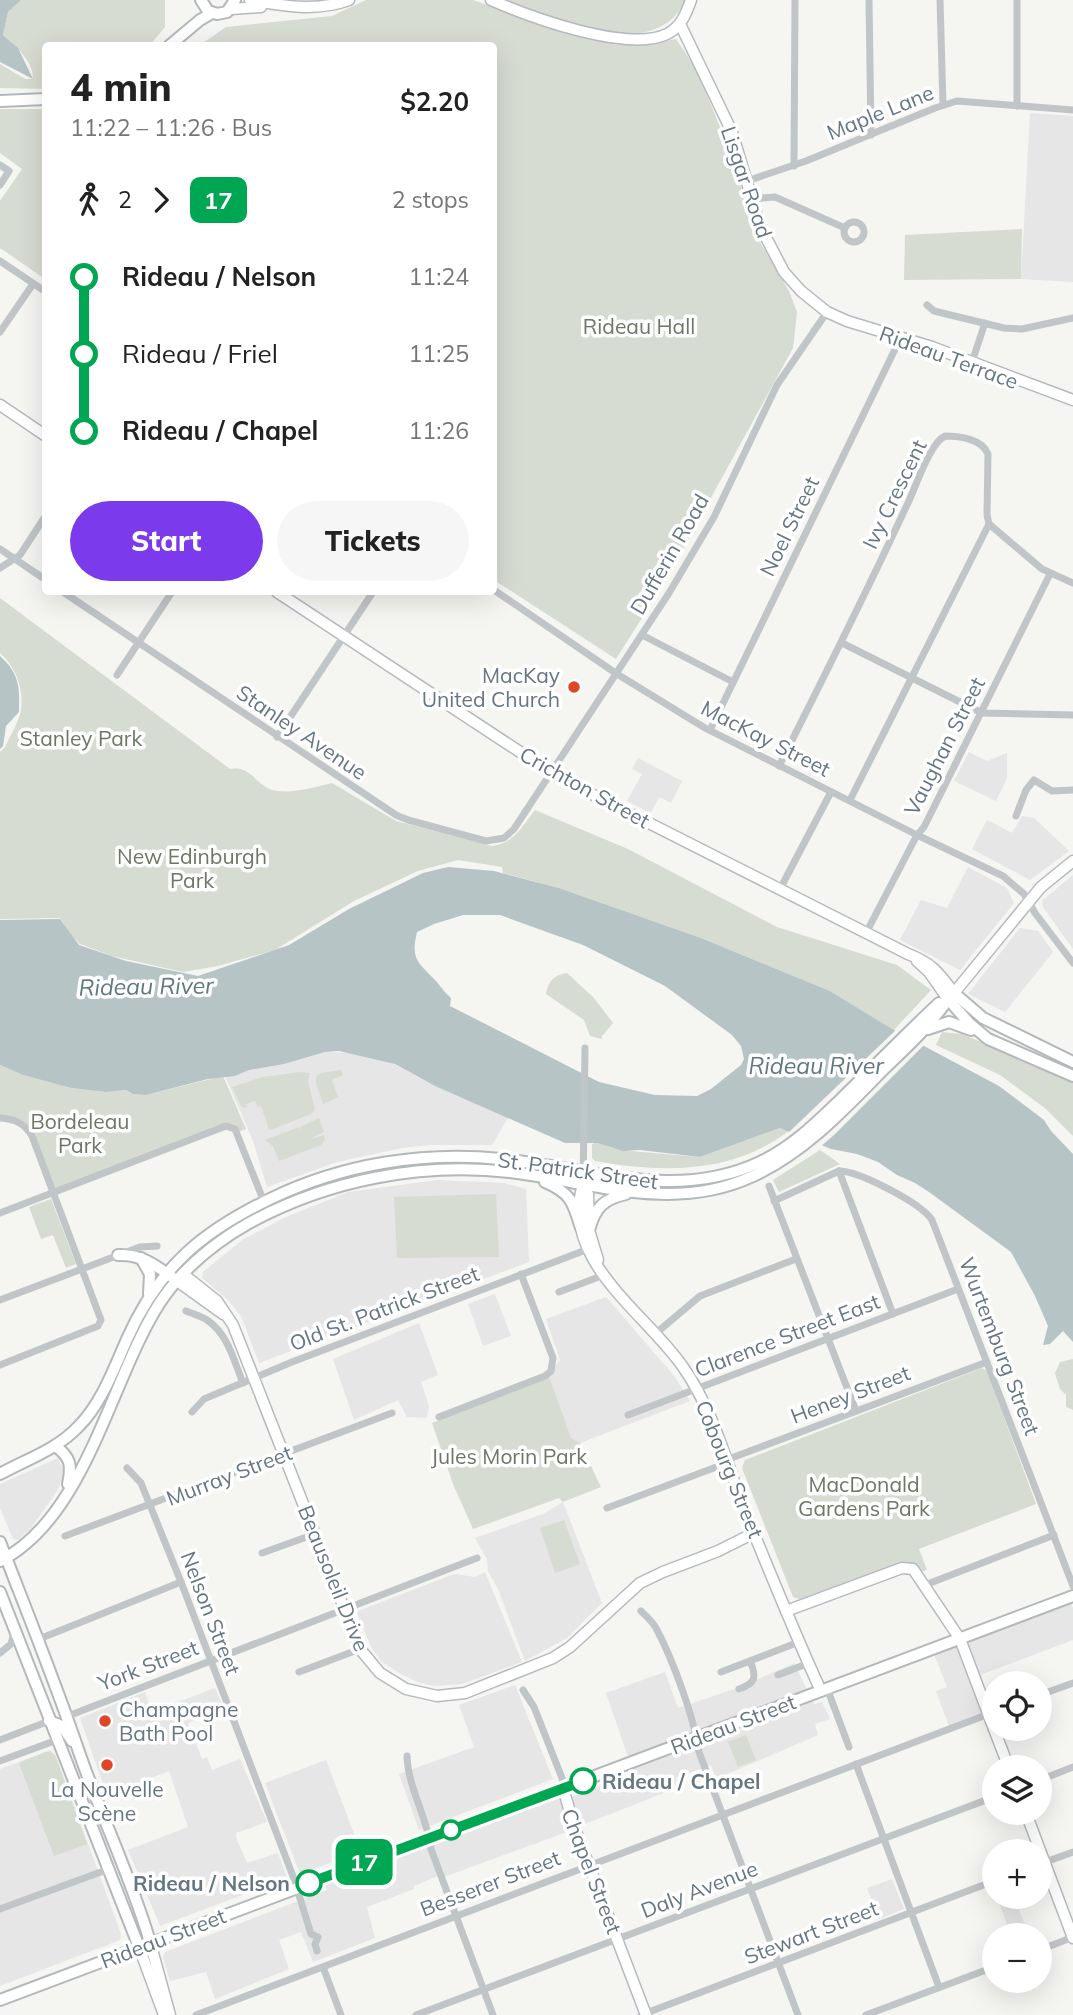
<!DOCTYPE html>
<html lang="en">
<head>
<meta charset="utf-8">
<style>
  :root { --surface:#fff; --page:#f6f6f6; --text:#222; --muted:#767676; --accent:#7c3aed }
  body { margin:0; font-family:Mulish,sans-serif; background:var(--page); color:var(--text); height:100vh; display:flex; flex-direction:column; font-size:26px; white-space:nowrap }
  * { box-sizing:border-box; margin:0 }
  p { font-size:23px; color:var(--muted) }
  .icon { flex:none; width:38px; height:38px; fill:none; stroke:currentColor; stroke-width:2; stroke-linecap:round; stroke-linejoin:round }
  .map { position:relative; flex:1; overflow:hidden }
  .sheet { position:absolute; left:42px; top:42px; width:455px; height:553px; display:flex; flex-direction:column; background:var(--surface); border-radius:7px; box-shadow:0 7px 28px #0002 }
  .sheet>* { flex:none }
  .badge { padding:0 14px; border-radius:10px; font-size:24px; line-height:46px }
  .controls { position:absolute; left:982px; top:1671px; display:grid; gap:14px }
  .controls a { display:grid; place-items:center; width:70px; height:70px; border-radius:50%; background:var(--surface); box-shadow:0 7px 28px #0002; font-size:35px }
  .map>.badge { position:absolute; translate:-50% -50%; box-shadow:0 0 0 4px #fff }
  .legs { display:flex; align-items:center; gap:10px; height:77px; padding:0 28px; font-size:23px }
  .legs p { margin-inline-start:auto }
  .headline { display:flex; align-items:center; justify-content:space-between; height:119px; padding:0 28px }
  h1 { font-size:38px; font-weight:800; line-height:52px }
  .primary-button { display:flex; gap:14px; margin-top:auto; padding:14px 28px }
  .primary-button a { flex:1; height:80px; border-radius:42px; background:var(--accent); color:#fff; font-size:28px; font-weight:800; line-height:80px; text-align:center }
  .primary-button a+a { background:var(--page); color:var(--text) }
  ul { padding:0 28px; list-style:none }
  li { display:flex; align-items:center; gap:24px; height:77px; font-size:26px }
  li i { display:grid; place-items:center; width:10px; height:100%; margin:0 9px; background:currentColor }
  li i::after { content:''; width:18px; height:18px; margin:-9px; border:5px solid; border-radius:50%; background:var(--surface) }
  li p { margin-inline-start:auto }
  li:first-child i { background:linear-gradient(#0000 50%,currentColor 0) }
  li:last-child i { background:linear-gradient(currentColor 50%,#0000 0) }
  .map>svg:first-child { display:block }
  .built { fill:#e5e6e5 }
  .green { fill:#d6dcd2 }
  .water { fill:#b6c4c6; fill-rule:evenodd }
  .pier { fill:#f5f5f1 }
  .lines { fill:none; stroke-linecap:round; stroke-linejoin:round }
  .secondary-casing { stroke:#b4babe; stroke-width:13 }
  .primary-casing { stroke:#b3b8bb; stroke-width:14 }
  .street { stroke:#c0c5c7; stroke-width:7 }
  .secondary { stroke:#fff; stroke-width:10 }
  .primary { stroke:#fff; stroke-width:10 }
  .line-1-casing { stroke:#fff; stroke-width:16 }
  .line-1 { stroke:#00a651; stroke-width:10 }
  .poi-dot { fill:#df4627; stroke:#fff; stroke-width:2.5 }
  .stop-1-dot { fill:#fff; stroke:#00a651; stroke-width:3.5 }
  .labels { text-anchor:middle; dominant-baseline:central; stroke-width:7; stroke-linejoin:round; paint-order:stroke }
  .street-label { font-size:21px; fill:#647782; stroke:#fff }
  .park-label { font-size:21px; fill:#697963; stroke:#fff }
  .poi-label { font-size:21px; fill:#647782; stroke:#fff; text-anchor:end }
  .stop-label { font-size:21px; font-weight:bold; fill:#647782; stroke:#fff; text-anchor:start }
  .water-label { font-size:23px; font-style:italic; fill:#60787f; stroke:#fff }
</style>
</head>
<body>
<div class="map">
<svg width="1073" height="2015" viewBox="0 0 1073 2015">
  <rect width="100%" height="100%" fill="#f5f5f1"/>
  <!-- built -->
  <g class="built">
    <polygon points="1030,113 1073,116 1073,282 1021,279"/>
    <polygon points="969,752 987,761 1007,753 1007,778 996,801 954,781"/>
    <polygon points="638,758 682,781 671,803 659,797 651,813 627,801 642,774 632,769"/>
    <polygon points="1022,816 1034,818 1069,851 1030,880 972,849 987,820 1012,833"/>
    <polygon points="968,867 1007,888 1014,903 960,970 900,940 921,900 947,908"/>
    <polygon points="1073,875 1073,949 1043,907 1042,901"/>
    <polygon points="1020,928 1038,931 1053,952 1005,1012 968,994"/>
    <polygon points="325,1052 355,1053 390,1062 429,1083 508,1118 492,1145 431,1145 402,1148 337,1162 267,1187 253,1141 225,1076 235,1076 249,1070 284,1064"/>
    <polygon points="438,1180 504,1183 526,1189 529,1262 259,1363 241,1316 228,1300 202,1278 203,1272 242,1240 286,1217 348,1192"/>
    <polygon points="495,1294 511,1336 483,1346 468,1304"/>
    <polygon points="606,1297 675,1377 690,1401 580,1443 571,1439 549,1376 560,1360 546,1319"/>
    <polygon points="419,1323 438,1375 421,1382 429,1406 427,1418 407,1417 398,1400 354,1420 333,1359"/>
    <polygon points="58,1458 64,1471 58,1490 31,1528 18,1540 13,1539 0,1508 0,1484"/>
    <polygon points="563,1502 602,1603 567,1638 525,1661 498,1589 488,1571 487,1559 475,1538 543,1514"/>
    <polygon points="485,1572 522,1662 462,1684 435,1686 420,1683 401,1674 382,1662 372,1649 357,1613 358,1611 454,1574 475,1577"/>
    <polygon points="1068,1598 1073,1608 1073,1640 975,1677 989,1715 950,1729 936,1691 947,1687 932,1649"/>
    <polygon points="794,1663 814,1704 822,1702 830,1719 815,1724 818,1735 716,1779 711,1765 676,1778 679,1787 580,1826 569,1798 634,1774 606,1693 665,1672 678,1708 743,1686"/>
    <polygon points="515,1685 553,1779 419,1830 399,1774 474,1747 459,1705"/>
    <polygon points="215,1688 224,1708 188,1723 202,1759 207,1757 212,1770 240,1759 267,1822 236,1833 237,1840 247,1863 278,1853 287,1878 160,1926 128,1850 188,1827 169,1771 107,1795 80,1718 145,1692 152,1712"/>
    <polygon points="50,1750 56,1756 121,1934 120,1940 0,1986 0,1769"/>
    <polygon points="326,1760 361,1852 300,1874 265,1783"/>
    <polygon points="563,1788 575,1829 441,1878 440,1875 414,1886 414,1889 367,1907 375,1938 313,1962 301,1932 279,1940 289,1969 215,1999 206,1972 170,1981 163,1957 165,1952 327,1890 323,1878"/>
    <polygon points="892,1879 904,1909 879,1919 867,1888"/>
    <polygon points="997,1897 1014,1897 1029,1935 1011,1935"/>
  </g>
  <!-- green -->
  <g class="green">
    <path d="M21,0H165V27L150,45L46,46L45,89L0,88V64L25,79H33C34,62 15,45 3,35L8,12Z"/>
    <polygon points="366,0 473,0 561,31 617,45 648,44 676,39 697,70 728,147 741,186 750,225 789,291 797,312 793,348 666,580 616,659 494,580 494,46 200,45 226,27 332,16"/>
    <path d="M505,0H686C654,66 555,19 505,0Z"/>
    <polygon points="0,109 45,109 45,279 0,248 0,201 22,169 0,153"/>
    <polygon points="1022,229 1021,279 904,280 905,235"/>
    <path d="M0,598L230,769C251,764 257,789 278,791C294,793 316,787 332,783L396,821L492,846C514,844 522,826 535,810L628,849L777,927L897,965L931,990L894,1030L830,991L701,938L559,888L503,873L502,867L458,860L418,871L354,901L275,950L218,966L183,972L112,956L80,944L70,934L60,918L0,919V752L5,747C10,736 19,722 21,710C24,689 16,667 0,653Z"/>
    <path d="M567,973L593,997L613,1023L602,1036V1039L590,1036L584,1020L546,994C548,981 554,975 567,973Z"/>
    <polygon points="942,1032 962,1034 1073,1080 1073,1136 1046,1109 1000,1075 936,1045"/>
    <polygon points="0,1065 23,1075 71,1088 106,1092 126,1090 133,1094 146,1095 223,1076 246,1129 236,1133 232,1127 54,1192 27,1128 0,1118"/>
    <polygon points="341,1070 343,1075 332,1080 338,1097 323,1104 316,1084 316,1077 321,1073"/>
    <polygon points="300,1072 310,1073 308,1082 315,1110 311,1114 271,1130 267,1129 268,1126 261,1106 258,1107 255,1101 246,1104 247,1107 244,1108 241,1106 232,1087 262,1077"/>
    <polygon points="319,1118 324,1132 310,1139 324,1135 325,1139 321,1145 279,1161 273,1146 265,1140 299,1127 302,1134 300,1127"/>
    <path d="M780,1128L789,1131C731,1174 664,1173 595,1161L592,1158V1144L598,1142L613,1148L631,1151L700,1157Z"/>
    <polygon points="820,1150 840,1164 779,1192 773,1180"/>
    <polygon points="496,1194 499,1257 397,1258 394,1197"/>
    <polygon points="51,1199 76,1264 66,1268 53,1235 41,1239 29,1207"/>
    <polygon points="1073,1359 1073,1410 1066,1407 1066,1395 1060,1389 1055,1373 1060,1362"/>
    <polygon points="982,1368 987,1371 1036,1504 919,1549 927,1570 921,1572 912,1563 901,1562 802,1600 793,1597 742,1468 745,1460"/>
    <polygon points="549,1376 571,1438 580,1443 601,1487 563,1502 559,1498 473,1529 453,1484 432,1423"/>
    <polygon points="564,1520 580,1564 555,1573 540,1528"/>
    <polygon points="746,1735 756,1760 738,1767 728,1742"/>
    <polygon points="46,1752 50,1752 55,1755 87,1844 54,1856 19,1763"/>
  </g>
  <!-- water -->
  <g class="water">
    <polygon points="0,0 21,0 8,12 3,35 18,48 33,79 0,62"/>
    <path d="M0,656C19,673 20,687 19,712L6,726L3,746L0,749Z"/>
    <path d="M448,867L494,871L559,888L701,938L830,991L894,1030L999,1086L1044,1120L1051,1131L1073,1154V1342L1063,1331L1050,1344L1043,1345L1048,1326L1035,1296L1011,1252L929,1192L915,1183L897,1175L878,1162L857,1154L831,1149L780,1128L700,1157L640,1150L623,1151L598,1143H565L435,1086L395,1064L339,1051L325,1052L284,1064L249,1070L235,1076L208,1079L146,1095L133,1094L126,1090L106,1092L71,1088L23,1075L0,1065V920L60,919L79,945L126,961L198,976L289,945L349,909L423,873ZM463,915H500L583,945L665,986L732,1035L741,1046L744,1059L741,1065L711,1089L697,1096L655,1095L599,1082L450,1006L451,998C445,993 441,987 436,981C419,963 410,960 417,932L434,924Z"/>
  </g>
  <!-- pier -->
  <polygon class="pier" points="898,1028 926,1043 834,1135 819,1148 787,1134"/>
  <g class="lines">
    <!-- secondary casing -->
    <g class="secondary-casing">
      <g id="secondary">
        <path d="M250,0C282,6 317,12 349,0"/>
        <path d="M491,0C530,17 627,53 667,34C681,27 686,14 691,0"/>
        <polyline points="231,9 261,7"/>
        <polyline points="680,24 732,132 760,226 784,272 801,291 827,312 847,321 932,347 1073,400"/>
        <polyline points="0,405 46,436"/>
        <path d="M277,592L558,777L908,954C932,963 939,973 954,993L1041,887L1073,861"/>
        <polyline points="917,961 929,972 948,999"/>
        <path d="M583,1185C559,1260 647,1314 683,1367C714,1411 727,1465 746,1514C770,1573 794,1632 821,1691"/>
        <polyline points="583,1185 588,1194 589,1230 598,1260"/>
        <polyline points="183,1274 217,1301 233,1325 360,1649 380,1673 406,1689 437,1696 465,1693 553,1658 570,1647 640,1583 663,1572 718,1551 754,1533"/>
        <polyline points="177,1281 223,1314"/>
        <polyline points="786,1611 902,1568 913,1569 960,1639 994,1729"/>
        <polyline points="994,1729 1009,1768"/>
        <polyline points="563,1788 575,1829 646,2015"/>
        <polyline points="1026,1813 1073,1938"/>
        <polyline points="150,1942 170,2015"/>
        <polyline points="139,1947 164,2015"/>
      </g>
    </g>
    <!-- primary casing -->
    <g class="primary-casing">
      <g id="primary">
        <polyline points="201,0 208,11 217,14 227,12 235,0"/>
        <polyline points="169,46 200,20 212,13"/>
        <polyline points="0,101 46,99"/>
        <polyline points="948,999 969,1023 988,1039 1073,1076"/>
        <polyline points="928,1029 949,1022 971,1030"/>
        <path d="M545,1182C571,1193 573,1202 581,1228"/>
        <path d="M589,1230C595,1208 603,1199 626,1194"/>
        <path d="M118,1255C140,1254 154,1264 172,1277"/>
        <polyline points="141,1258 150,1274 149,1294"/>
        <path d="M55,1446C71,1457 72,1466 68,1484"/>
        <path d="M0,1474C27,1459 56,1450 78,1427C102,1403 114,1368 128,1337C160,1266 203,1231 272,1198C343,1164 424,1151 501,1159C589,1168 675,1202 760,1162C792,1147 816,1123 841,1099C874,1067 906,1034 939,1003"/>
        <path d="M0,1542C27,1612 55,1681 79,1752C101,1816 131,1877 150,1942"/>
        <path d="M0,1561C86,1517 110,1381 159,1304C181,1270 214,1243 249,1223C328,1180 421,1162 510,1172C591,1182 672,1213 751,1177C802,1154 841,1113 879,1074C895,1058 912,1043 927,1026C936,1016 944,1004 954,993L983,1018L1073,1062"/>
        <polyline points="0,1592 139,1947"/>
        <polyline points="49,1721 62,1726 72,1741"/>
        <polyline points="0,2000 1073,1596"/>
      </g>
    </g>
    <!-- street -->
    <g class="street">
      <polyline points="869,0 871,135"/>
      <polyline points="940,0 943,105"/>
      <polyline points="1017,0 1017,106"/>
      <polyline points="0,165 9,171 0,185"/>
      <polyline points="794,166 795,0"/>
      <polyline points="747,181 806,161 935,108 957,101 1073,110"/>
      <polyline points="750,199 775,197 845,228"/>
      <circle cx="854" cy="232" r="10"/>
      <polyline points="0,261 46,292"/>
      <polyline points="927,305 934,311 1004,328 1022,329 1073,318"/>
      <polyline points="0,332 33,284"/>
      <polyline points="972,362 985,323"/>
      <polyline points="989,524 1042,569 1073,583"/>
      <polyline points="0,549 46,580"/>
      <polyline points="0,568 20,555 46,515"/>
      <polyline points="494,590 617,674 705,728 917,835 1003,876 1024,894 1035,913 1073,963"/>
      <polyline points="63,592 396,815 408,820 486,841 504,838 514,829 669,593 714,517 777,385 827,312"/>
      <polyline points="642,635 733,682"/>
      <polyline points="842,643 982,713 1073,715"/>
      <polyline points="117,675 172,592"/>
      <polyline points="710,730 901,337"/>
      <polyline points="277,737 373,592"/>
      <path d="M779,766C823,679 866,593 907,505C916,487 929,444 945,436C960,436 982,439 988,454L987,515L989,524L850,800"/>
      <polyline points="1016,816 1026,790 1034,780 1052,791 1073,790"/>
      <polyline points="780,889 831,792"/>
      <polyline points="866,933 917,835 924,827 1050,574"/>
      <path d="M0,1118C15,1119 24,1123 32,1136L101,1320L98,1326L0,1365"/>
      <path d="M839,1171C859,1171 921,1203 932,1220L1073,1586"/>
      <polyline points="839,1171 893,1314"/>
      <polyline points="583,1185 585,1048"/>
      <polyline points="769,1186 856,1411"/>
      <polyline points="774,1201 839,1171"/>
      <polyline points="0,1213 226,1126 235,1129 264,1202"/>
      <polyline points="559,1292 604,1275"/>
      <polyline points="0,1300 140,1247 157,1246"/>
      <path d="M186,1311C193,1314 201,1316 207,1320C228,1334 234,1361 243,1383"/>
      <polyline points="655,1334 700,1296 796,1259"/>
      <polyline points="192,1412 204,1399 292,1362 591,1248"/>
      <polyline points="628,1415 958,1289"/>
      <polyline points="439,1417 545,1376 551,1371 553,1358 521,1274"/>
      <polyline points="726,1460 987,1362"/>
      <polyline points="127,1468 141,1483 181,1582 294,1879 311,1934 318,1937 315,1944 317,1951"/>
      <polyline points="607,1508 727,1463"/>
      <polyline points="65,1536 392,1413"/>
      <polyline points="262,1553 315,1534"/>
      <polyline points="925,1585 1054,1535"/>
      <path d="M641,1611C646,1616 652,1621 656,1628C673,1660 694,1717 699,1752L798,2015"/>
      <polyline points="39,1639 181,1582"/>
      <polyline points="0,1653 11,1644 14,1632"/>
      <polyline points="299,1672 360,1649"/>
      <polyline points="721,1672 799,1642"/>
      <polyline points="778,1675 809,1663"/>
      <polyline points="827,1688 849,1747"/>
      <path d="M739,1689C756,1683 757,1677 750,1661"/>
      <polyline points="523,1690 534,1707 562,1778 563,1788"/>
      <polyline points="1040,1695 1073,1683"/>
      <polyline points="68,1716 477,1558"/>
      <polyline points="0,1740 49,1721"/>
      <path d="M407,1756C408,1788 427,1816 431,1849L493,2015"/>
      <polyline points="0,1761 57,1740"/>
      <polyline points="856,1764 939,1987"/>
      <polyline points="1040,1780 1073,1767"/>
      <polyline points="1040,1864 1073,1852"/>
      <polyline points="0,1909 109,1869"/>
      <polyline points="1040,1950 1073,1937"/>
      <polyline points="323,1967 341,2015"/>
      <polyline points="196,2015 994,1712"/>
      <polyline points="416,2015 994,1797"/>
      <polyline points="641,2015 994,1881"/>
      <polyline points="866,2015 994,1967"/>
    </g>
    <!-- secondary -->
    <use href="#secondary" class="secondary"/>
    <!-- primary -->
    <use href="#primary" class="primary"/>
  </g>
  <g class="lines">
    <!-- line-1 casing -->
    <g class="line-1-casing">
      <polyline id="line-1" points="309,1883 583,1781"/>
    </g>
    <!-- line-1 -->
    <use href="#line-1" class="line-1"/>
  </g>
  <!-- markers -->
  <g class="poi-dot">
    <circle cx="574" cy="687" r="7"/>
    <circle cx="105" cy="1721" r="7"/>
    <circle cx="107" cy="1765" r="7"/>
  </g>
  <g class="stop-1-dot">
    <circle cx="583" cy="1781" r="12"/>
    <circle cx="451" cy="1830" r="9"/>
    <circle cx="309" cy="1883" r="12"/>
  </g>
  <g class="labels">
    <!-- street labels -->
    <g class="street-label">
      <text transform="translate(880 112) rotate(-22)">Maple Lane</text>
      <text transform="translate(747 182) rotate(71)">Lisgar Road</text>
      <text transform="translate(949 357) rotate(20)">Rideau Terrace</text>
      <text transform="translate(894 494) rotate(-64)">Ivy Crescent</text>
      <text transform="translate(789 526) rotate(-64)">Noel Street</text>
      <text transform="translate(669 554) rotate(-60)">Dufferin Road</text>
      <text transform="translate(302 732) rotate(34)">Stanley Avenue</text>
      <text transform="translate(766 738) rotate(27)">MacKay Street</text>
      <text transform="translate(944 746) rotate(-63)">Vaughan Street</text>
      <text transform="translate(585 787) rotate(29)">Crichton Street</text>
      <text transform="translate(578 1170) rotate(8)">St. Patrick Street</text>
      <text transform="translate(384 1308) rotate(-21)">Old St. Patrick Street</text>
      <text transform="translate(787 1335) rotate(-21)">Clarence Street East</text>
      <text transform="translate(1000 1346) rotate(69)">Wurtemburg Street</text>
      <text transform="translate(850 1394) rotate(-21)">Heney Street</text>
      <text transform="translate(730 1469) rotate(68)">Cobourg Street</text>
      <text transform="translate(229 1475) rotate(-21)">Murray Street</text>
      <text transform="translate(334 1578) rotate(68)">Beausoleil Drive</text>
      <text transform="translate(211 1613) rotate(69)">Nelson Street</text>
      <text transform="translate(148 1665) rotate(-21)">York Street</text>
      <text transform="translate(733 1724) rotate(-21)">Rideau Street</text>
      <text transform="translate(592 1871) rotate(69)">Chapel Street</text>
      <text transform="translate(490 1883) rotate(-21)">Besserer Street</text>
      <text transform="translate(699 1889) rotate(-21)">Daly Avenue</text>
      <text transform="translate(811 1932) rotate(-21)">Stewart Street</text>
      <text transform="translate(163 1938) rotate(-21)">Rideau Street</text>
    </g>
    <!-- park labels -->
    <g class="park-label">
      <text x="639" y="326">Rideau Hall</text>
      <text x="81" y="738">Stanley Park</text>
      <text x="192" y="856">New Edinburgh<tspan x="192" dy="24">Park</tspan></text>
      <text x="80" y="1121">Bordeleau<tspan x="80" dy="24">Park</tspan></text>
      <text x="509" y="1456">Jules Morin Park</text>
      <text x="864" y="1484">MacDonald<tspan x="864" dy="24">Gardens Park</tspan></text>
    </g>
    <!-- poi labels -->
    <g class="poi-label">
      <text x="560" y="675">MacKay<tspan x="560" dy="24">United Church</tspan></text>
      <text x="119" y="1709" text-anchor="start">Champagne<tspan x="119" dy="24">Bath Pool</tspan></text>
      <text x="107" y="1789" text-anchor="middle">La Nouvelle<tspan x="107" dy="24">Scène</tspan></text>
    </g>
    <!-- stop labels -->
    <g class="stop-label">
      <text x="602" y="1781">Rideau / Chapel</text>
      <text x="290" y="1883" text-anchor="end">Rideau / Nelson</text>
    </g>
    <!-- water labels -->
    <g class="water-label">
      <text transform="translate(146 986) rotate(-1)">Rideau River</text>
      <text x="816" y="1065">Rideau River</text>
    </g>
  </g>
</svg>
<div class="controls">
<a><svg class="icon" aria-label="locate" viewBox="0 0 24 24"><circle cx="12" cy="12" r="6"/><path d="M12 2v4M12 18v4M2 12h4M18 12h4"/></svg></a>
<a><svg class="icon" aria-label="layers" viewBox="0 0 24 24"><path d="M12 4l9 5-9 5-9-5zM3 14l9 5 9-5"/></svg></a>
<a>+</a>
<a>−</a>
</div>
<b class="badge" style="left:364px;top:1862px;background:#00a651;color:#fff">17</b>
<section class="sheet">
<div class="headline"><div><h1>4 min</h1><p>11:22 – 11:26 · Bus</p></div><b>$2.20</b></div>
<div class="legs"><svg class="icon" aria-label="walk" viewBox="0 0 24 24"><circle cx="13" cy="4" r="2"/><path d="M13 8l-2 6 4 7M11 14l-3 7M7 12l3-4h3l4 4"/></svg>2<svg class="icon" aria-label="forward" viewBox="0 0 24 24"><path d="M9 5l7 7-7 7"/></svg><b class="badge" style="background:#00a651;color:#fff">17</b><p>2 stops</p></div>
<ul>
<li><i style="color:#00a651"></i><b>Rideau / Nelson</b><p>11:24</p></li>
<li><i style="color:#00a651"></i><span>Rideau / Friel</span><p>11:25</p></li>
<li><i style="color:#00a651"></i><b>Rideau / Chapel</b><p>11:26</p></li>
</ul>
<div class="primary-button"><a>Start</a><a>Tickets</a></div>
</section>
</div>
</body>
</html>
